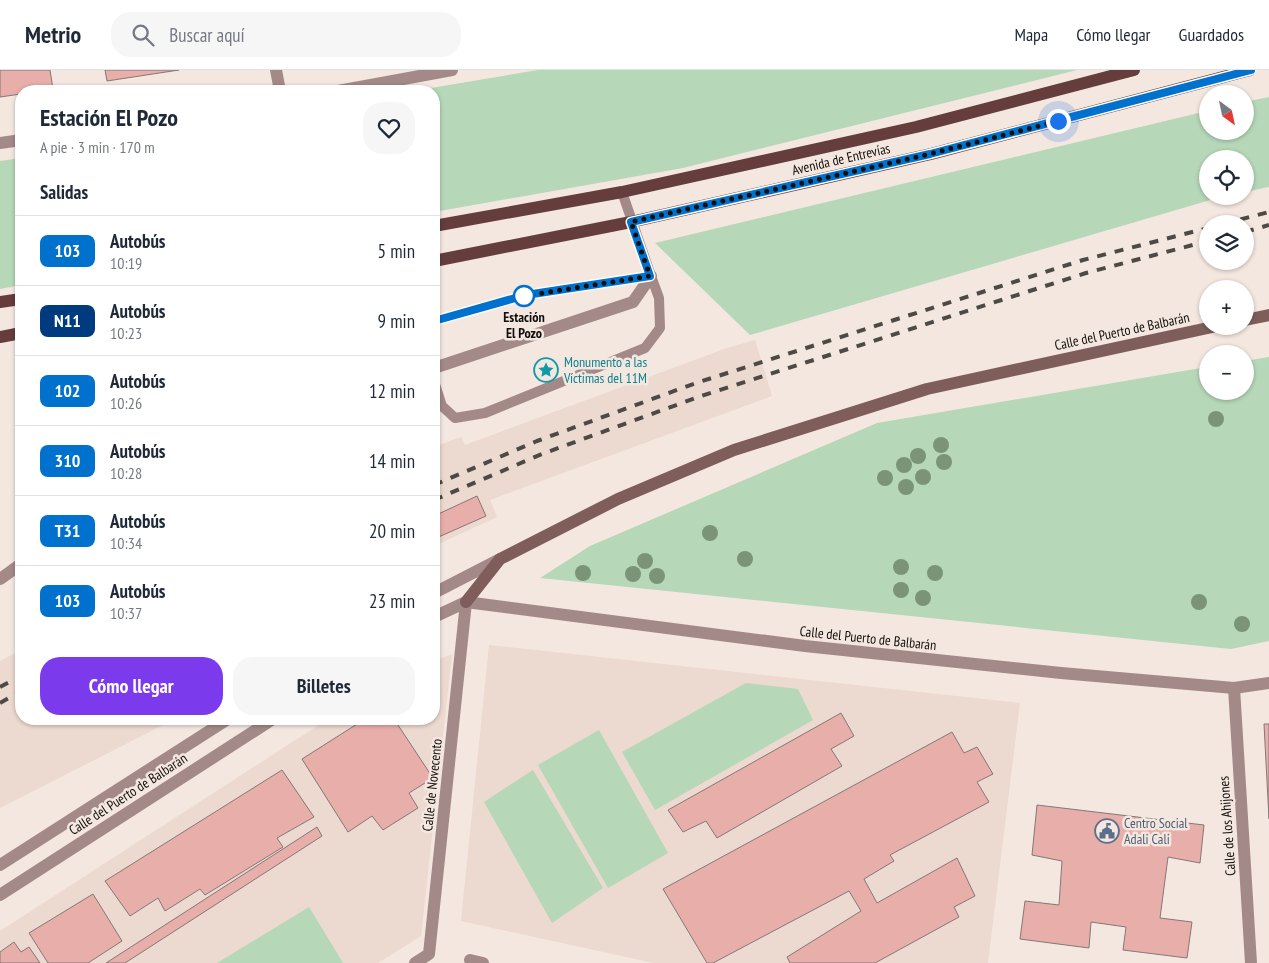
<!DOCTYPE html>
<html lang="es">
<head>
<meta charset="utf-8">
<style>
  :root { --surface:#fff; --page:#f6f6f7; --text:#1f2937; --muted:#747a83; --line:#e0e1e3; --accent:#7c3aed }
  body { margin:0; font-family:"PT Sans Narrow",sans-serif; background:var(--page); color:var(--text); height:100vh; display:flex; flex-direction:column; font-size:19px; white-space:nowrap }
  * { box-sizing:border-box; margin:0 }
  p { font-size:16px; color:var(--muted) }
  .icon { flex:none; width:28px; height:28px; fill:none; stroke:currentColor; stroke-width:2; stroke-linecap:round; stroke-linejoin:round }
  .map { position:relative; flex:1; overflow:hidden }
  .side { position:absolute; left:15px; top:15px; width:425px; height:640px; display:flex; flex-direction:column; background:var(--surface); border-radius:20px; box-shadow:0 1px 4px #0004 }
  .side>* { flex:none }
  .badge { padding:0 10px; border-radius:8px; font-size:18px; line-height:32px }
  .needle { width:32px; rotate:147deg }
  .buttons { position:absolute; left:1199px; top:15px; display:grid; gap:10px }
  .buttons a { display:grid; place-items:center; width:55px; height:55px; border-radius:50%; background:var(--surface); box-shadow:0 1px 4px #0004; font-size:25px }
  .you { position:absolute; width:25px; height:25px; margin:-12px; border:4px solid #fff; border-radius:50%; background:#1a73e8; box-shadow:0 0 0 8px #1a73e833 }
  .map>.badge { position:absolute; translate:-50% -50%; box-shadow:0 0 0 2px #fff }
  h2 { padding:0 25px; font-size:19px; line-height:45px }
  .round { display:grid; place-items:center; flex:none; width:52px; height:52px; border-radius:20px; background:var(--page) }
  .head { display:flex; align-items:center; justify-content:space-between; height:85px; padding:0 25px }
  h1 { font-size:24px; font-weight:700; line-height:38px }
  .action { display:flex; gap:10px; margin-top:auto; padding:10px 25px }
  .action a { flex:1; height:58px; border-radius:20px; background:var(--accent); color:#fff; font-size:20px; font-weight:700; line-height:58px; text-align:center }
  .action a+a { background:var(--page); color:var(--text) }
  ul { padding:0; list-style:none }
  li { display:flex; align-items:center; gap:15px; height:70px; padding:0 25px; border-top:1px solid var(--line) }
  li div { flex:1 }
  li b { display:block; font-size:19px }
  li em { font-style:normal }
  li .badge { min-width:55px; font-weight:700; text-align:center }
  header { display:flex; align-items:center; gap:30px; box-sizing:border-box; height:70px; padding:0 25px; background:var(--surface); border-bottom:1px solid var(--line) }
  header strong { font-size:24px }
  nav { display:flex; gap:28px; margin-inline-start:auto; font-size:18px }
  .search { width:350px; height:45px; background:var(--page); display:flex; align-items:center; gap:12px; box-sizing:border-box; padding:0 18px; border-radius:20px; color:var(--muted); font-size:19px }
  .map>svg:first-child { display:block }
  .built { fill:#ecd9cf }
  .green { fill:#b6d7b8 }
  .building { fill:#e7aeaa; stroke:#847877 }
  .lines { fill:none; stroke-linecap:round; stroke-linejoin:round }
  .lane { stroke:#a38a89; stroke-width:10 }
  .street { stroke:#a38a89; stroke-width:12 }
  .secondary { stroke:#7f5d5b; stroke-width:12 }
  .primary { stroke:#653d3c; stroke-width:12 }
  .rail { stroke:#4e4945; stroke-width:4; stroke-dasharray:9 9; stroke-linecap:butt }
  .tree { fill:#7b9477 }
  .line-casing { stroke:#fff; stroke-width:11 }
  .line { stroke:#0072ce; stroke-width:8 }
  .walk { stroke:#110e0b; stroke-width:5; stroke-dasharray:0 9 }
  .stop-dot { fill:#fff; stroke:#0072ce; stroke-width:2.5 }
  .labels { text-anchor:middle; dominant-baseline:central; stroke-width:5; stroke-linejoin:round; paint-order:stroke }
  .street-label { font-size:14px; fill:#110e0b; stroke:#f3e7e0 }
  .stop-label { font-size:14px; font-weight:bold; fill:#110e0b; stroke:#f3e7e0 }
  .culture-label { font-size:14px; fill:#0d838f; stroke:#f3e7e0; text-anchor:start }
  .service-label { font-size:14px; fill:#4e5e75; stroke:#f3e7e0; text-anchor:start }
</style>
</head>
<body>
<header>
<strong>Metrio</strong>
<div class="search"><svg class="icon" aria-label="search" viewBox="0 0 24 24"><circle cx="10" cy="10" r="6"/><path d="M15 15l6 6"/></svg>Buscar aquí</div>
<nav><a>Mapa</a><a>Cómo llegar</a><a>Guardados</a></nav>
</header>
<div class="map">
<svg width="1269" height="893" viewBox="0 0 1269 893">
  <rect width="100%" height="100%" fill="#f3e7e0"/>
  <!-- built -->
  <g class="built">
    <polygon points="755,270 772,326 490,430 497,447 434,476 434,377 461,367 465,375 727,278"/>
    <polygon points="489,575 1020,633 988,893 654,893 461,851"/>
    <polygon points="21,580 21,649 175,649 0,738 0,591"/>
    <polygon points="452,584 421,866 378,893 0,893 0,861 328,649 434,649 434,591"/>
  </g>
  <!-- green -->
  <g class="green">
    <polygon points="538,0 1077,0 683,98 434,142 434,21 413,21"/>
    <polygon points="1269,27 1269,117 1245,122 1245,89 1208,89 1208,126 1224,126 750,265 655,173 1207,41 1208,61 1245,61 1245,32"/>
    <polygon points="21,88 21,215 0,219 0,91"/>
    <polygon points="1269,287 1269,571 1231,579 540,508 590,476 877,353 1207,297 1208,321 1245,321 1245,291"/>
    <polygon points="746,613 798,619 813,650 655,740 622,682"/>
    <polygon points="599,660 668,783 608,818 538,695"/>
    <polygon points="533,700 603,818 552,853 484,732"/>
    <polygon points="309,837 343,893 217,893"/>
  </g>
  <!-- building -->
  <g class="building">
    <polygon points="0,0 50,0 53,19 21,21 21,24 0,27"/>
    <polygon points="105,0 179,0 107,11"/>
    <polygon points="477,426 486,446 434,469 434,446"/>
    <polygon points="841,643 854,666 831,679 842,696 717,768 706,751 683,762 668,740"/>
    <polygon points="365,649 394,649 433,708 409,723 418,738 383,760 372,746 348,762 302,689"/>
    <polygon points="1264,654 1269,654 1269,749"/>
    <polygon points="952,662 964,683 977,677 993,704 977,712 989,732 890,785 894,791 864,809 877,833 957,788 975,826 954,837 959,847 875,893 790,893 787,887 861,841 849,821 713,893 707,893 663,819"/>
    <polygon points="282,700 314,747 277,768 283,777 205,825 200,819 165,841 158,828 130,846 105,811"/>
    <polygon points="1037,735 1204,755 1200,793 1168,787 1160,848 1192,852 1187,888 1123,880 1126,857 1091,852 1089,878 1020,869 1025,831 1059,835 1062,791 1032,785"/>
    <polygon points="317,757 322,766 125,893 106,893"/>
    <polygon points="93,824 122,871 88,893 48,893 29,863"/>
    <polygon points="14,872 21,882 29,877 40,893 0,893 0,882"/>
  </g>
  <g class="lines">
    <!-- lane -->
    <g class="lane">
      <polyline points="434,251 526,225 651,206 622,122"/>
      <polyline points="434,311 442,336 455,348 485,343 645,278 660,258 659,228 651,206"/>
    </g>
    <!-- street -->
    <g class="street">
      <polyline points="276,0 280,21"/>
      <polyline points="338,21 452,0"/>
      <polyline points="0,73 21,70"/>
      <polyline points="434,298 633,232 651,206"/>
      <polyline points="0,509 21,494"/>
      <polyline points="434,523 500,489"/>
      <polyline points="434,547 466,532 805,576 1061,603 1234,618 1269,613"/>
      <polyline points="1234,618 1251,893"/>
      <polyline points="0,795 228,649"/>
      <polyline points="0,825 273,649"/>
      <polyline points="470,890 483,893"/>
      <polyline points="415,893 429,884 466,532"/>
    </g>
    <!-- secondary -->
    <g class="secondary">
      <polyline points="1245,250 1269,245"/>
      <polyline points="466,532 500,489 618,429 734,380 927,319 1217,256"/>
    </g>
    <!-- primary -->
    <g class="primary">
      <polyline points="434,156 622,122 916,57 1134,0"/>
      <polyline points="434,191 631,152 931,84 1250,0"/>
      <polyline points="0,232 21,229"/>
      <polyline points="0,267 21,263"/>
    </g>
    <!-- rail -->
    <g class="rail">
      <polyline points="1223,154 1269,142"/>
      <polyline points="1245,162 1269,155"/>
      <polyline points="434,415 537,371 696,313 1083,190 1208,158"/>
      <polyline points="434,430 542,384 701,326 1086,203 1208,171"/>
      <polyline points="0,617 21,606"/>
      <polyline points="0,633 21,621"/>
    </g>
  </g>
  <!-- trees -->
  <g class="tree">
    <circle cx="1216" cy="349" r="8"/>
    <circle cx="941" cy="375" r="8"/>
    <circle cx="918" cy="386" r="8"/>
    <circle cx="944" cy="392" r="8"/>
    <circle cx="904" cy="395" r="8"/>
    <circle cx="923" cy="407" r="8"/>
    <circle cx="885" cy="408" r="8"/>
    <circle cx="906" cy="417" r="8"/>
    <circle cx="710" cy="463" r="8"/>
    <circle cx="745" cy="489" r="8"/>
    <circle cx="645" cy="491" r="8"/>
    <circle cx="901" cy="497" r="8"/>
    <circle cx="583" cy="503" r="8"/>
    <circle cx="935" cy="503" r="8"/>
    <circle cx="633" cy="504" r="8"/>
    <circle cx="657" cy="506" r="8"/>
    <circle cx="901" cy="520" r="8"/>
    <circle cx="923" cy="528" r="8"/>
    <circle cx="1199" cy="532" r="8"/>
    <circle cx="1242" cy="554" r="8"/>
  </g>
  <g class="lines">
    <!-- line casing -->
    <g class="line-casing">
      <polyline id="line" points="434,251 526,225 650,206 631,152 930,84 1251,0"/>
    </g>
    <!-- line -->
    <use href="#line" class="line"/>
    <!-- walk -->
    <polyline class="walk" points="524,226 650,206 631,152 930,84 1058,51"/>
  </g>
  <!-- icons -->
  <defs>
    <g id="sight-ring" transform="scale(1.25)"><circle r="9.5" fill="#f3e7e0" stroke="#0f9aa8" stroke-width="1.5"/><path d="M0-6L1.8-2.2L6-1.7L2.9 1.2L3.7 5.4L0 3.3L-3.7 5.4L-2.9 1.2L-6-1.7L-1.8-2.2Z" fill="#0f9aa8"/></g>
    <g id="civic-ring" transform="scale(1.25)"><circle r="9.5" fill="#f3e7e0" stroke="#5c6f8a" stroke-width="1.5"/><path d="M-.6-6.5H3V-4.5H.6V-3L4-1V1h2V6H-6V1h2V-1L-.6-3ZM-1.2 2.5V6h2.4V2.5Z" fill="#5c6f8a"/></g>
  </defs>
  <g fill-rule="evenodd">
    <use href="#sight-ring" x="546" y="300"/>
    <use href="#civic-ring" x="1107" y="761"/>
  </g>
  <!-- markers -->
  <circle class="stop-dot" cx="524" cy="226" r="10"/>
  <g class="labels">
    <!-- street labels -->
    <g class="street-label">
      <text transform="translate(841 89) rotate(-13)">Avenida de Entrevías</text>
      <text transform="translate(1122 261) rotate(-12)">Calle del Puerto de Balbarán</text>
      <text transform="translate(868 568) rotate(6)">Calle del Puerto de Balbarán</text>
      <text transform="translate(432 715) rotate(-84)">Calle de Novecento</text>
      <text transform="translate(128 724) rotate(-33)">Calle del Puerto de Balbarán</text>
      <text transform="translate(1227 756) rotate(-94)">Calle de los Ahijones</text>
    </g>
    <!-- stop labels -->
    <g class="stop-label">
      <text x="524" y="247">Estación<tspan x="524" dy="16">El Pozo</tspan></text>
    </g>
    <!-- culture labels -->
    <g class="culture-label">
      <text x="564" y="292">Monumento a las<tspan x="564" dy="16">Víctimas del 11M</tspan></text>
    </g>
    <!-- service labels -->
    <g class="service-label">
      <text x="1124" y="753">Centro Social<tspan x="1124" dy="16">Adali Cali</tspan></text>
    </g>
  </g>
</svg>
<div class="buttons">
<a><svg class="needle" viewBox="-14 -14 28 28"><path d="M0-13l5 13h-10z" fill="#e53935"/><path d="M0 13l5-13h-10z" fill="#747a83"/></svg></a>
<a><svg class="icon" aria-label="locate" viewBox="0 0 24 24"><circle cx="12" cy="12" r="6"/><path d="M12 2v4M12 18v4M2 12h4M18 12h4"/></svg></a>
<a><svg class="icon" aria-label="layers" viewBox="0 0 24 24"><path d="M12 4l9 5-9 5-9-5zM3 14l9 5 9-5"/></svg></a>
<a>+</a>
<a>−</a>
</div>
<div class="you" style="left:1058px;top:51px"></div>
<section class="side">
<div class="head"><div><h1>Estación El Pozo</h1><p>A pie · 3 min · 170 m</p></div><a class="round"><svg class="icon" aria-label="heart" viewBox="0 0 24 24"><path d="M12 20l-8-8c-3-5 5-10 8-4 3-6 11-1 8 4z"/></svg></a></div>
<h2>Salidas</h2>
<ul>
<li><span class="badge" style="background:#0072ce;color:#fff">103</span><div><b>Autobús</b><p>10:19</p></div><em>5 min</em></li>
<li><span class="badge" style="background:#003b80;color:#fff">N11</span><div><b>Autobús</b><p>10:23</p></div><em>9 min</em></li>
<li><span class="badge" style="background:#0072ce;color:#fff">102</span><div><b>Autobús</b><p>10:26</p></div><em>12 min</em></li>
<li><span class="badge" style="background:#0072ce;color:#fff">310</span><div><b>Autobús</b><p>10:28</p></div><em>14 min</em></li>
<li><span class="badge" style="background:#0072ce;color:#fff">T31</span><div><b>Autobús</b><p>10:34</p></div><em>20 min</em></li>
<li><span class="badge" style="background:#0072ce;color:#fff">103</span><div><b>Autobús</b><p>10:37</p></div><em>23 min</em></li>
</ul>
<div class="action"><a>Cómo llegar</a><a>Billetes</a></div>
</section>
</div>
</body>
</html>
